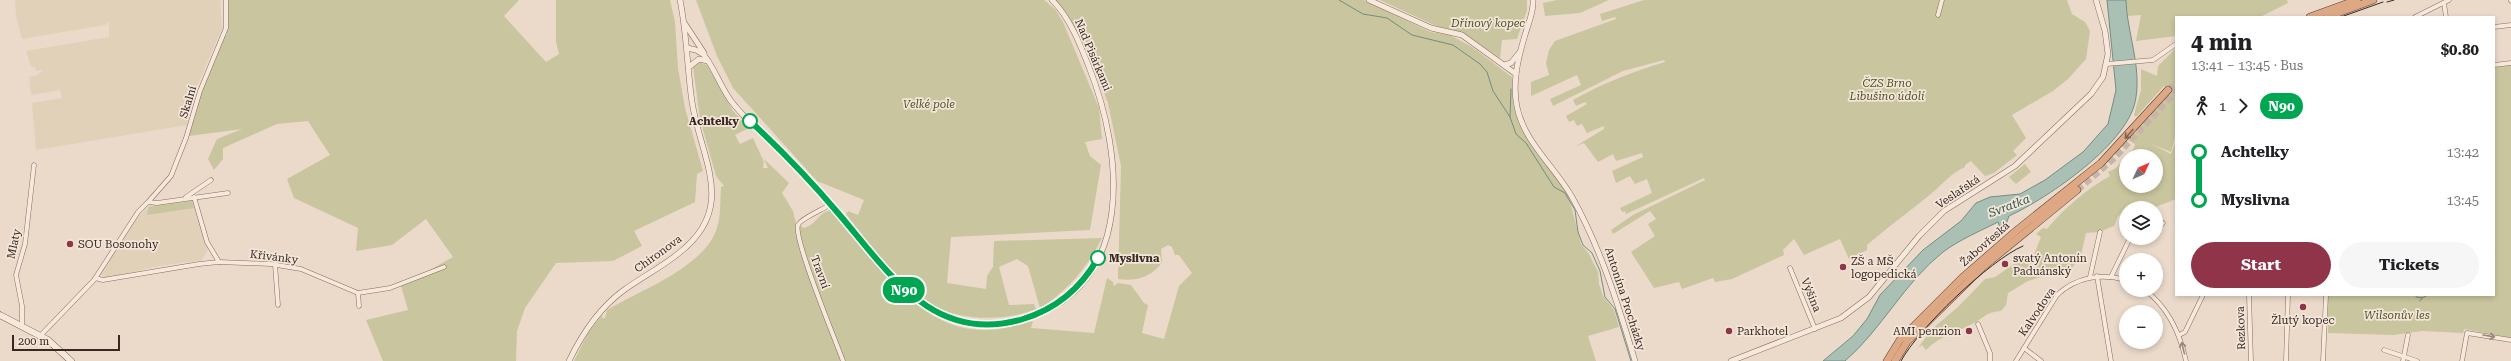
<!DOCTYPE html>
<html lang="en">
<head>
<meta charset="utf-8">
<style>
  :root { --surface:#fff; --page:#f6f6f6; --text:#202124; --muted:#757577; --accent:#903549 }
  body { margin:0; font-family:"Roboto Serif",serif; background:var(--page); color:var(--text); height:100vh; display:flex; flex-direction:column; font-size:15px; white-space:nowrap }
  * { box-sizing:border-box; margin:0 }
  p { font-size:13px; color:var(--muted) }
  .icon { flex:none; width:22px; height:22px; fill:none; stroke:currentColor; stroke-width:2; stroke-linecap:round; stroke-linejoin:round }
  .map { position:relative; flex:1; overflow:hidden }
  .sheet { position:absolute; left:2175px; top:16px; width:320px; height:280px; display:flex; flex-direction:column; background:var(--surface); border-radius:0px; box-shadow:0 2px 6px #0003 }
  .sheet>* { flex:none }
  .badge { padding:0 8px; border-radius:13px; font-size:14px; line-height:26px }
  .needle { width:26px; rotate:46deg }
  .buttons { position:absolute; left:2119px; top:149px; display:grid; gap:8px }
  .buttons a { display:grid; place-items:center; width:44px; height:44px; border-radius:50%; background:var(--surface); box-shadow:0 2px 6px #0003; font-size:20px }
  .scale { position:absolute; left:12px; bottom:10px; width:108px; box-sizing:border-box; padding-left:4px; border:2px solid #382822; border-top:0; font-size:11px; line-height:14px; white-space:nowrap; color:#382822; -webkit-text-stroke:3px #f3e6d9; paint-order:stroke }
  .map>.badge { position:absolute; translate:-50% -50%; box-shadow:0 0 0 2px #fff }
  .legs { display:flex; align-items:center; gap:6px; height:44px; padding:0 16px; font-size:13px }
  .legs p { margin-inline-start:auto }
  .overview { display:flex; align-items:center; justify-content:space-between; height:68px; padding:0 16px }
  h1 { font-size:22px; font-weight:700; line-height:30px }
  .primary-button { display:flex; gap:8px; margin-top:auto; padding:8px 16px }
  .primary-button a { flex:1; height:46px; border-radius:24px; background:var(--accent); color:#fff; font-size:16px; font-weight:700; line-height:46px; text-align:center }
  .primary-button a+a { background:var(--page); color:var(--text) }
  ul { padding:0 16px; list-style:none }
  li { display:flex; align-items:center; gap:14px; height:48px; font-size:15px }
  li i { display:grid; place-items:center; width:6px; height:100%; margin:0 5px; background:currentColor }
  li i::after { content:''; width:10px; height:10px; margin:-5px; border:3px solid; border-radius:50%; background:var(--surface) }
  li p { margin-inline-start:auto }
  li:first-child i { background:linear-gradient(#0000 50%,currentColor 0) }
  li:last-child i { background:linear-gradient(currentColor 50%,#0000 0) }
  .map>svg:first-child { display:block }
  .farmland { fill:#e0d1b8 }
  .green { fill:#c9c59e }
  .water { fill:#aac0b5; stroke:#718e81 }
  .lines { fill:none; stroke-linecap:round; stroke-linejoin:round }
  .stream { stroke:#718e81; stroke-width:1 }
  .trunk-tunnel { stroke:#c7b6a8; stroke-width:7; stroke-dasharray:7 3.5; stroke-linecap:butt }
  .minor-casing { stroke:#866c5f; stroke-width:5 }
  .tertiary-casing { stroke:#866c5f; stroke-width:6 }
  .secondary-casing { stroke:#684d42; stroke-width:7 }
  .trunk-casing { stroke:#553c33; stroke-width:8 }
  .minor { stroke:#f6e9dc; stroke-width:4 }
  .tertiary { stroke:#f6e9dc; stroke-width:5 }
  .secondary { stroke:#f6e9dc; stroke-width:6 }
  .trunk { stroke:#dea884; stroke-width:7 }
  .tram { stroke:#382822; stroke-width:1 }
  .oneway { stroke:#83624e }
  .oneway2 { stroke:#97887f }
  .line-1-casing { stroke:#fff; stroke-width:9 }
  .line-1 { stroke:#00a651; stroke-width:6 }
  .stop-1-dot { fill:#fff; stroke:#00a651; stroke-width:2 }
  .poi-dot { fill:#903549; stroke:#f3e6d9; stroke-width:1.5 }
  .labels { text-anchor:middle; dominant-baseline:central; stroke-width:3.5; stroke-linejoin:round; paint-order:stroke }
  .park-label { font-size:11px; font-style:italic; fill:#51532a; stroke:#f3e6d9 }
  .street-label { font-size:11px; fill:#382822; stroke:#f3e6d9 }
  .stop-label { font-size:11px; font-weight:bold; fill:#382822; stroke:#f3e6d9; text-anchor:end }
  .poi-label { font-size:11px; fill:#382822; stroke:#f3e6d9; text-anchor:start }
  .water-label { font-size:12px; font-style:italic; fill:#32574c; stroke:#f3e6d9 }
</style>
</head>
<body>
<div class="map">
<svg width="2511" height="361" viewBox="0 0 2511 361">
  <rect width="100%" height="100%" fill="#ebdaca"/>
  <!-- farmland -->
  <g class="farmland">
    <polygon points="15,0 220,0 222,29 197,86 187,125 36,150 32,103 62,98 60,90 31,95 29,77 37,75 44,70 36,71 35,67 31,67 26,51 109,37 109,26 108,22 105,25 22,39 16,16"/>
    <polygon points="192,199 208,249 202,260 159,266 106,278 100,274 137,218 150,205"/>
  </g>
  <!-- green -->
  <g class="green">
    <polygon points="227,0 519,0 504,16 546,62 559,54 556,42 556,0 670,0 675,22 678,68 685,108 703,171 697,174 695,202 634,231 642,246 613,261 556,263 525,308 517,331 516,361 383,361 366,320 408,310 400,282 430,270 453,257 426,219 392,245 356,251 358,228 294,198 287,179 330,155 308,121 277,124 223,148 223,159 214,170 208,159 217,139 242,129 189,136 201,93 223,39 227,34"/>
    <path d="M696,0H1044L1055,9L1063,22L1099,108L1102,139L1085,142L1090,156L1101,165L1090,230L951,237L947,283L986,289L987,276L993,267L994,241L1102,238C1088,266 1068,291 1040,308L1028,266L1017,259L999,267L1009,305L1034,304L1036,309C1004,322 960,321 929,304C903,290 865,238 846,214L848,211L858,215L864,200L817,181L733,88L717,56Z"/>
    <path d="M1056,0H1364L1430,32L1450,35L1472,47L1512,77L1513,103L1519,121L1526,137L1568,194L1581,244L1589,254L1598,272L1599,284L1603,296L1614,310L1619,327L1588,336L1596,361H845C835,335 796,248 799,225L804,228C817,224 819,212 831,210C870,255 918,332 985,330C1002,330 1017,325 1033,321L1031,328L1094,333L1107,278L1113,282L1114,286L1118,283L1131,285L1144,303L1148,305L1142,333L1164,339L1179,286L1192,273L1179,255H1175L1172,247L1168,245L1161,249L1162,262C1153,277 1134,282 1118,279L1121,166L1108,103L1091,60L1067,14Z"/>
    <polygon points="1380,0 1527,0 1527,10 1517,39 1502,40 1500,58 1463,33 1436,26"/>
    <polygon points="1557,0 1609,0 1580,13 1545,16 1543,3"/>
    <path d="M1644,0H2067L2072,14L2085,22L2090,31L2086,59L2068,79L2053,91L2012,115L2026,138L2013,151L2017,155L1994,173L1985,176L1971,161L1965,165V167C1951,173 1944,183 1932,193C1910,211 1888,227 1867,245V250L1849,259L1840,239L1804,255L1794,239L1783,250L1784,255L1732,279L1715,282L1713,278L1682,289L1679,282L1654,288L1631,252L1655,236L1648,224L1656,219L1650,211L1613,234L1611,230L1633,215L1705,180L1704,178L1626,214L1625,211L1622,212L1620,208L1652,193L1647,179L1635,184L1630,176L1616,183L1612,171L1643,157L1642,153L1616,161L1613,154L1598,162L1584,143L1576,146L1604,129V126L1587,133L1582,124L1577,126L1574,120L1569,122L1566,116L1587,104L1585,102L1576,106L1573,100C1603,83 1632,72 1665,62L1664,60L1623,71L1553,106L1550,99L1581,85L1577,75L1531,96V82L1549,75L1546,63L1549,50L1555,41L1616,19L1615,17L1602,21L1600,14Z"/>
    <polygon points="2126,0 2287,0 2288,3 2260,17 2176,17 2176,36 2136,41 2141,15 2128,16"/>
    <path d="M2176,48V134L2171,152L2151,144L2171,154L2176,140V199L2153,208H2126V212L2118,216L2114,226L2099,232L2086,233L2081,255L2072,268L2028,281L2008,293L2006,305L2001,311C1985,312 1983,319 1970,325C1955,333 1938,337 1926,350L1922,345L1918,348L1931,330L1959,306L1985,279L1995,277L2023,258L2031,262L2041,237L2036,234L2043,228L2047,229C2064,209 2086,189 2110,176L2108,172L2116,168L2126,157V186H2156V156H2127L2134,148L2135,144L2128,140L2171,93L2164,86L2136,117L2134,115L2141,90V69L2157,76L2158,66Z"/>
    <path d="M699,62L707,65L733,111L749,128L735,135L740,144L753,138L764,162L763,168H768L764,159L789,183L782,193L793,211L802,250L843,361H574L588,333L603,314L602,318H605L607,310C640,290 709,266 718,224C721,213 720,199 721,187L724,186L716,176L700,119L693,67Z"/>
    <polygon points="2511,65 2511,338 2464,329 2463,333 2422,331 2393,335 2328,333 2328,295 2494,295 2494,67"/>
    <polygon points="2025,164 2031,172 2016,184 2009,177"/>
    <polygon points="192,201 194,208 147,215 149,207"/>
  </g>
  <!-- water -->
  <path class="water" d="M2107,0H2126C2127,32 2141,65 2136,97C2131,142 2048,198 2009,216L2004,230L2000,228L1998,222C1980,231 1959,240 1943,252C1904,283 1882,329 1845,361H1823L1853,336L1867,319L1880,295L1923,250L1961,221L1976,203L1990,197L2020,194L2045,180L2083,152L2108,124L2116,90Z"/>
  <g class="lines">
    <!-- stream -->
    <g class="stream">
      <polyline points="1339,0 1363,14 1387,18 1412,35 1453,45 1480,64 1487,72 1493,91 1510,117 1516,134 1526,143 1554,187 1565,193 1575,210 1578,232 1583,245 1592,253 1600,271 1605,297 1615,309 1631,361"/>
      <polyline points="1510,117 1511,89"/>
      <polyline points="2494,255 2495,254"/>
      <polyline points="2416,297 2422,298"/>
      <polyline points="2420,301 2422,298 2428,295"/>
    </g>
    <!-- trunk-tunnel -->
    <g class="trunk-tunnel">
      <polyline points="2168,90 2176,84"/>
      <polyline points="2077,190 2113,159 2176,91"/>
    </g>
    <!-- minor casing -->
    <g class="minor-casing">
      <g id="minor">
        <polyline points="2511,0 2511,1"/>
        <polyline points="2444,3 2446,17"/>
        <polyline points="1938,15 1942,0"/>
        <polyline points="2415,17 2449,0"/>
        <polyline points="2494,27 2511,25"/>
        <polyline points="2107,64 2153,60 2176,44"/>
        <polyline points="2494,65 2511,63"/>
        <polyline points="186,197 211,180"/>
        <polyline points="194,197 207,242 219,262"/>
        <polyline points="149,201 171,176 186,138 200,91 226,28 226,0"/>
        <path d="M831,204C824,209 800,219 798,225C793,239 836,341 843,361"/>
        <polyline points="2156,230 2163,223"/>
        <polyline points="275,264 278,305"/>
        <polyline points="1790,268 1815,329"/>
        <polyline points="2097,276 2111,361"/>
        <polyline points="2090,277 2100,232"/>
        <polyline points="2111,277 2130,238"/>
        <polyline points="95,278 103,280 199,264 219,262 271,264 301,269 358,293 390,288 444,267"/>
        <path d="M2145,290C2169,308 2180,333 2186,361"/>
        <polyline points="358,293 359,306"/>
        <polyline points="2249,295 2251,361"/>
        <polyline points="1978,324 1990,353 1990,361"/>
        <polyline points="22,326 22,306 16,275 25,244 34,165"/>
        <polyline points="41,335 94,280 138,212 148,202 157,203 228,193"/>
        <polyline points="2179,335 2185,332 2203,295"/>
        <polyline points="2024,348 2041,361"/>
        <polyline points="2384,350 2417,361"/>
        <path d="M2016,361L2057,295C2076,277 2101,273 2126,280"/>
        <polyline points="2286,361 2288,295"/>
        <polyline points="2323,361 2326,295"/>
        <polyline points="2403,361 2408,335"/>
        <polyline points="2462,361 2467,333 2511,340"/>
      </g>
    </g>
    <!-- tertiary casing -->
    <g class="tertiary-casing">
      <g id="tertiary">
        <polyline points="1369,0 1431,28 1462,35 1516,74"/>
        <path d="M1533,0C1534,12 1528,24 1525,35C1518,58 1512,83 1517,107C1524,142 1555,167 1572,197C1601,249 1618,304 1635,361"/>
        <polyline points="685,24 704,53"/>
        <path d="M687,48L696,50L704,55C715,69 720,86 731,101C750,126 778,147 800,170C818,190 837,210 854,231C877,259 898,292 931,309C960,325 993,328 1025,319C1137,285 1123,153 1089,67C1080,44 1070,18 1052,0"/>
        <polyline points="1504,65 1511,63 1519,53"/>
        <polyline points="689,67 699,59 708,61"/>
        <path d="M569,361C582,334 599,308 624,290C642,277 662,267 679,253C738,207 701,160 692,102C687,68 687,34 680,0"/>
        <polyline points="1731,361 1841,318 1869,297 1919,236 1944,211 2015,166 2091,94 2103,77 2108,54 2105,31 2096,0"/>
      </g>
    </g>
    <!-- secondary casing -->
    <g class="secondary-casing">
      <polyline id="secondary" points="0,315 48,340 71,361"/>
    </g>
    <!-- trunk casing -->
    <g class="trunk-casing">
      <g id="trunk">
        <polyline points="2310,17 2357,0"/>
        <polyline points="2327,17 2373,0"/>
        <polyline points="1887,361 1900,340 1962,278 2016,231 2101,163 2168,90"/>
        <polyline points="1895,361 1907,342 1983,267 2077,190"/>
      </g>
    </g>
    <!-- minor -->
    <use href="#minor" class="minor"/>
    <!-- tertiary -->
    <use href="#tertiary" class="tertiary"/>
    <!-- secondary -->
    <use href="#secondary" class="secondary"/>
    <!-- trunk -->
    <use href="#trunk" class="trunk"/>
    <!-- tram -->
    <g class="tram">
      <polyline points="2387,2 2394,0"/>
      <polyline points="2341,17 2383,2"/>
      <path d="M1901,361C1918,329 1990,260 2023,246"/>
    </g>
  </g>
  <!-- one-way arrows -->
  <defs><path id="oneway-shaft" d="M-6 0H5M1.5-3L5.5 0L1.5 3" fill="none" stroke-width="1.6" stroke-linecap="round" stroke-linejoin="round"/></defs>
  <use class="oneway" href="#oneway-shaft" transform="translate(2129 134) rotate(131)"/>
  <g class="oneway2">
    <use href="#oneway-shaft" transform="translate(2489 336) rotate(10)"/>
    <use href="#oneway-shaft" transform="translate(2183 348) rotate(-104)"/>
  </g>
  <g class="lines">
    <!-- line-1 casing -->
    <g class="line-1-casing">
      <path id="line-1" d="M750,121C781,150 811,181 838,213C888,271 933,346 1023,319C1056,309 1081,288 1098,258"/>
    </g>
    <!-- line-1 -->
    <use href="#line-1" class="line-1"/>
  </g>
  <!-- markers -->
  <g class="stop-1-dot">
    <circle cx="750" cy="121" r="7"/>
    <circle cx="1098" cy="258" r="7"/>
  </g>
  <g class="poi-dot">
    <circle cx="70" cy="244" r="4"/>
    <circle cx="2005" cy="264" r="4"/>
    <circle cx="1843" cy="267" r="4"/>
    <circle cx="2303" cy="307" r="4"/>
    <circle cx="1729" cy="331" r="4"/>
    <circle cx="1969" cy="331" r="4"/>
  </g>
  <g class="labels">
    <!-- park labels -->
    <g class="park-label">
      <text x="1488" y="23">Dřínový kopec</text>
      <text x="1887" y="83">ČZS Brno<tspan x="1887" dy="13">Libušino údolí</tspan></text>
      <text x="929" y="104">Velké pole</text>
      <text x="2397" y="315">Wilsonův les</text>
    </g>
    <!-- street labels -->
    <g class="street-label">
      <text transform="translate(1093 55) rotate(67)">Nad Pisárkami</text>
      <text transform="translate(188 102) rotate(-73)">Skalní</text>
      <text transform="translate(1958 192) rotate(-34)">Veslařská</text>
      <text transform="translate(14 244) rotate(-78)">Mlaty</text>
      <text transform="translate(1985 244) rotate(-41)">Žabovřeská</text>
      <text transform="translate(658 254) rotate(-36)">Chironova</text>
      <text transform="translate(274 257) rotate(7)">Křivánky</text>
      <text transform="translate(820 272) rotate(70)">Travní</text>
      <text transform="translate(1811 295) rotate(68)">Výšina</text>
      <text transform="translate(1625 299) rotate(72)">Antonína Procházky</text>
      <text transform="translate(2037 312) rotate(-56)">Kalvodova</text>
      <text transform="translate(2241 328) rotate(-92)">Rezkova</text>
    </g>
    <!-- stop labels -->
    <g class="stop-label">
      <text x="739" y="121">Achtelky</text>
      <text x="1109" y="258" text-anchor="start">Myslivna</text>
    </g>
    <!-- poi labels -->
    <g class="poi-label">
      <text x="78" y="244">SOU Bosonohy</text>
      <text x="2013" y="258">svatý Antonín<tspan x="2013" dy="13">Paduánský</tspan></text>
      <text x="1851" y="261">ZŠ a MŠ<tspan x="1851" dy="13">logopedická</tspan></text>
      <text x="2303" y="320" text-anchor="middle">Žlutý kopec</text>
      <text x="1737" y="331">Parkhotel</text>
      <text x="1961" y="331" text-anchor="end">AMI penzion</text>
    </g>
    <!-- water labels -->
    <g class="water-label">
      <text transform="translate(2009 206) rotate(-21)">Svratka</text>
    </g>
  </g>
</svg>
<div class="buttons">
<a><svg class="needle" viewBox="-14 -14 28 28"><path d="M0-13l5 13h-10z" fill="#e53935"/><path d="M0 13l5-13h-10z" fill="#757577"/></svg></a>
<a><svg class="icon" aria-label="layers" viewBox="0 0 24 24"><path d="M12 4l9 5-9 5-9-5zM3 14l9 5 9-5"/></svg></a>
<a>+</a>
<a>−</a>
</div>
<div class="scale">200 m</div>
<b class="badge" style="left:904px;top:290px;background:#00a651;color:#fff">N90</b>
<section class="sheet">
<div class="overview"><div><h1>4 min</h1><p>13:41 – 13:45 · Bus</p></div><b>$0.80</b></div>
<div class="legs"><svg class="icon" aria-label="walk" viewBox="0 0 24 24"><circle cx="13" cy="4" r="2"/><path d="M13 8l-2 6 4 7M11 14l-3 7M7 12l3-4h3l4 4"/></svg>1<svg class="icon" aria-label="forward" viewBox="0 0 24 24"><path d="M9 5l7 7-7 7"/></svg><b class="badge" style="background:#00a651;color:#fff">N90</b></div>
<ul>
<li><i style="color:#00a651"></i><b>Achtelky</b><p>13:42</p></li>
<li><i style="color:#00a651"></i><b>Myslivna</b><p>13:45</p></li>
</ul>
<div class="primary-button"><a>Start</a><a>Tickets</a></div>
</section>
</div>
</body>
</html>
